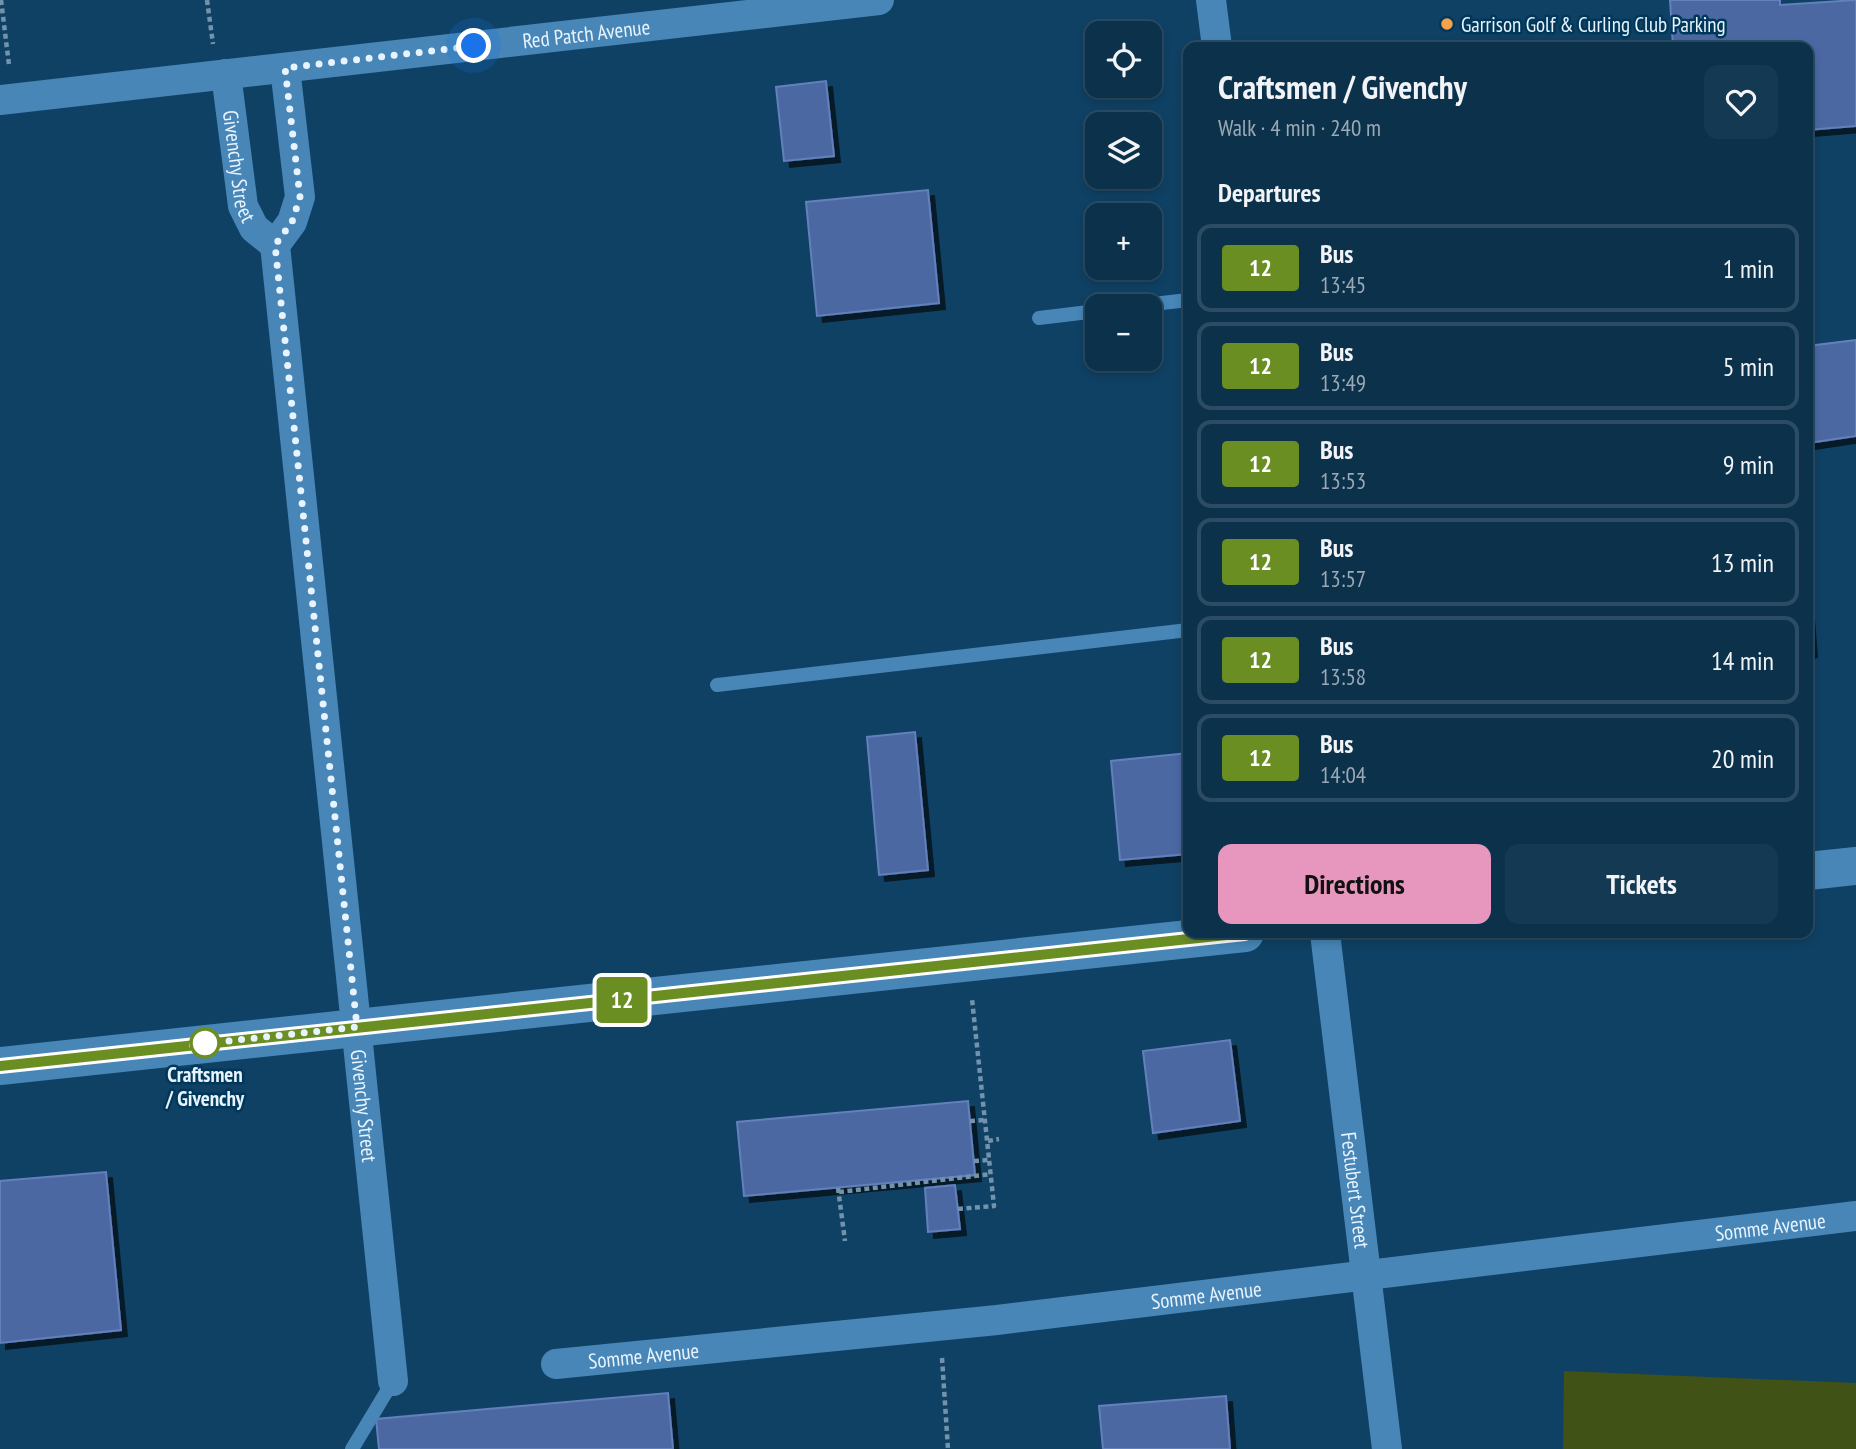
<!DOCTYPE html>
<html lang="en">
<head>
<meta charset="utf-8">
<style>
  :root { --surface:#0b314b; --page:#143952; --text:#f1f3f6; --muted:#9aa9b5; --line:#2b4c63; --accent:#e797bd }
  body { margin:0; font-family:"PT Sans Narrow",sans-serif; background:var(--page); color:var(--text); height:100vh; display:flex; flex-direction:column; font-size:26px; white-space:nowrap }
  * { box-sizing:border-box; margin:0 }
  p { font-size:23px; color:var(--muted) }
  .icon { flex:none; width:38px; height:38px; fill:none; stroke:currentColor; stroke-width:2; stroke-linecap:round; stroke-linejoin:round }
  .map { position:relative; flex:1; overflow:hidden }
  .sheet { position:absolute; left:1183px; top:42px; width:630px; height:896px; display:flex; flex-direction:column; background:var(--surface); border-radius:14px; box-shadow:0 4px 10px #0003,0 0 0 2px var(--line) }
  .sheet>* { flex:none }
  .badge { padding:0 14px; border-radius:5px; font-size:24px; line-height:46px }
  .controls { position:absolute; left:1085px; top:21px; display:grid; gap:14px }
  .controls a { display:grid; place-items:center; width:77px; height:77px; border-radius:14px; background:var(--surface); box-shadow:0 4px 10px #0003,0 0 0 2px var(--line); font-size:35px }
  .you { position:absolute; width:35px; height:35px; margin:-18px; border:5px solid #fff; border-radius:50%; background:#1a73e8; box-shadow:0 0 0 10px #1a73e833 }
  .map>.badge { position:absolute; translate:-50% -50%; box-shadow:0 0 0 4px #fff }
  h2 { padding:0 35px; font-size:26px; line-height:63px }
  .round { display:grid; place-items:center; flex:none; width:74px; height:74px; border-radius:14px; background:var(--page) }
  .summary { display:flex; align-items:center; justify-content:space-between; height:119px; padding:0 35px }
  h1 { font-size:33px; font-weight:800; line-height:52px }
  .action { display:flex; gap:14px; margin-top:auto; padding:14px 35px }
  .action a { flex:1; height:80px; border-radius:14px; background:var(--accent); color:#111; font-size:28px; font-weight:800; line-height:80px; text-align:center }
  .action a+a { background:var(--page); color:var(--text) }
  ul { padding:0; list-style:none }
  li { display:flex; align-items:center; gap:21px; height:88px; margin:0 14px 10px; padding:0 21px; border:4px solid var(--line); border-radius:14px }
  li div { flex:1 }
  li b { display:block; font-size:26px }
  li em { font-style:normal }
  li .badge { min-width:77px; font-weight:700; text-align:center }
  .map>svg:first-child { display:block }
  .green { fill:#415216 }
  .building { fill:#4c68a3; stroke:#6380bd; stroke-width:2; filter:url(#shadow) }
  .lines { fill:none; stroke-linecap:round; stroke-linejoin:round }
  .path { stroke:#7293ab; stroke-width:4.5; stroke-dasharray:5 3.5; stroke-linecap:butt }
  .lane { stroke:#4786b7; stroke-width:14 }
  .street { stroke:#4786b7; stroke-width:30 }
  .secondary { stroke:#4786b7; stroke-width:38 }
  .line-casing { stroke:#fff; stroke-width:16 }
  .line { stroke:#6b8e23; stroke-width:10 }
  .walk { stroke:#e7f3fe; stroke-width:7; stroke-dasharray:0 12.6 }
  .poi-dot { fill:#f7a148; stroke:#013759; stroke-width:2.5 }
  .stop-dot { fill:#fff; stroke:#6b8e23; stroke-width:3.5 }
  .labels { text-anchor:middle; dominant-baseline:central; stroke-width:5; stroke-linejoin:round; paint-order:stroke }
  .poi-label { font-size:21px; fill:#e7f3fe; stroke:#013759; text-anchor:start }
  .street-label { font-size:21px; fill:#e7f3fe; stroke:#013759 }
  .stop-label { font-size:21px; font-weight:bold; fill:#e7f3fe; stroke:#013759 }
</style>
</head>
<body>
<div class="map">
<svg width="1856" height="1449" viewBox="0 0 1856 1449">
  <defs>
    <filter id="shadow"><feDropShadow dx="6" dy="6" stdDeviation="0" flood-color="#0009"/></filter>
  </defs>
  <rect width="100%" height="100%" fill="#0f4164"/>
  <!-- green -->
  <polygon class="green" points="1564,1371 1856,1383 1856,1449 1563,1449"/>
  <!-- building -->
  <g class="building">
    <polygon points="1670,0 1780,0 1780,5 1856,0 1856,126 1808,130 1808,47 1673,47"/>
    <polygon points="826,81 834,156 784,161 776,87"/>
    <polygon points="928,190 939,303 817,316 806,202"/>
    <polygon points="1856,340 1856,436 1808,443 1808,346"/>
    <polygon points="1808,613 1811,651 1808,652"/>
    <polygon points="915,732 928,870 879,875 867,737"/>
    <polygon points="1188,753 1188,854 1120,860 1111,761"/>
    <polygon points="1230,1040 1240,1121 1153,1133 1143,1051"/>
    <polygon points="968,1101 975,1175 744,1196 737,1122"/>
    <polygon points="106,1172 121,1330 0,1343 0,1181"/>
    <polygon points="955,1185 960,1229 928,1232 925,1188"/>
    <polygon points="668,1393 673,1449 379,1449 376,1419"/>
    <polygon points="1226,1396 1230,1449 1103,1449 1099,1406"/>
  </g>
  <g class="lines">
    <!-- path -->
    <g class="path">
      <polyline points="1,0 9,65"/>
      <polyline points="207,0 213,44"/>
      <polyline points="970,1121 985,1120"/>
      <polyline points="988,1141 999,1139"/>
      <polyline points="974,1161 989,1160"/>
      <polyline points="838,1188 845,1241"/>
      <polyline points="839,1192 991,1174"/>
      <polyline points="958,1209 994,1206 972,999"/>
      <polyline points="942,1358 948,1449"/>
    </g>
    <!-- lane -->
    <g class="lane">
      <polyline points="1136,306 1188,300"/>
      <polyline points="1039,318 1097,311"/>
      <polyline points="717,685 1188,630"/>
      <polyline points="352,1449 393,1381"/>
    </g>
    <!-- street -->
    <g class="street">
      <polyline points="1211,0 1217,47"/>
      <path id="s1" d="M285,68L300,197L292,222L275,245L393,1381"/>
      <path id="s2" d="M226,74L243,206L254,228L275,245"/>
      <path id="s3" d="M0,100L879,0"/>
      <path id="s4" d="M1325,933L1387,1449"/>
      <path id="s5" d="M556,1364L997,1320L1856,1216"/>
    </g>
    <!-- secondary -->
    <g class="secondary">
      <polyline points="1808,871 1856,866"/>
      <polyline points="0,1066 1245,933"/>
    </g>
  </g>
  <g class="lines">
    <!-- line casing -->
    <g class="line-casing">
      <polyline id="line" points="0,1066 1245,933"/>
    </g>
    <!-- line -->
    <use href="#line" class="line"/>
    <!-- walk -->
    <polyline class="walk" points="205,1043 192,1045 357,1027 275,245 292,222 300,197 285,68 474,46"/>
  </g>
  <!-- markers -->
  <circle class="poi-dot" cx="1447" cy="24" r="7"/>
  <circle class="stop-dot" cx="205" cy="1043" r="14"/>
  <g class="labels">
    <!-- poi labels -->
    <g class="poi-label">
      <text x="1461" y="24">Garrison Golf &amp; Curling Club Parking</text>
    </g>
    <!-- street labels -->
    <g class="street-label">
      <text stroke="none"><textPath href="#s3" startOffset="590">Red Patch Avenue</textPath></text>
      <text stroke="none"><textPath href="#s2" startOffset="93">Givenchy Street</textPath></text>
      <text stroke="none"><textPath href="#s1" startOffset="1050">Givenchy Street</textPath></text>
      <text stroke="none"><textPath href="#s4" startOffset="259">Festubert Street</textPath></text>
      <text stroke="none"><textPath href="#s5" startOffset="1222">Somme Avenue</textPath></text>
      <text stroke="none"><textPath href="#s5" startOffset="654">Somme Avenue</textPath></text>
      <text stroke="none"><textPath href="#s5" startOffset="88">Somme Avenue</textPath></text>
    </g>
    <!-- stop labels -->
    <g class="stop-label">
      <text x="205" y="1074">Craftsmen<tspan x="205" dy="24">/ Givenchy</tspan></text>
    </g>
  </g>
</svg>
<div class="controls">
<a><svg class="icon" aria-label="locate" viewBox="0 0 24 24"><circle cx="12" cy="12" r="6"/><path d="M12 2v4M12 18v4M2 12h4M18 12h4"/></svg></a>
<a><svg class="icon" aria-label="layers" viewBox="0 0 24 24"><path d="M12 4l9 5-9 5-9-5zM3 14l9 5 9-5"/></svg></a>
<a>+</a>
<a>−</a>
</div>
<div class="you" style="left:474px;top:46px"></div>
<b class="badge" style="left:622px;top:1000px;background:#6b8e23;color:#fff">12</b>
<section class="sheet">
<div class="summary"><div><h1>Craftsmen / Givenchy</h1><p>Walk · 4 min · 240 m</p></div><a class="round"><svg class="icon" aria-label="heart" viewBox="0 0 24 24"><path d="M12 20l-8-8c-3-5 5-10 8-4 3-6 11-1 8 4z"/></svg></a></div>
<h2>Departures</h2>
<ul>
<li><span class="badge" style="background:#6b8e23;color:#fff">12</span><div><b>Bus</b><p>13:45</p></div><em>1 min</em></li>
<li><span class="badge" style="background:#6b8e23;color:#fff">12</span><div><b>Bus</b><p>13:49</p></div><em>5 min</em></li>
<li><span class="badge" style="background:#6b8e23;color:#fff">12</span><div><b>Bus</b><p>13:53</p></div><em>9 min</em></li>
<li><span class="badge" style="background:#6b8e23;color:#fff">12</span><div><b>Bus</b><p>13:57</p></div><em>13 min</em></li>
<li><span class="badge" style="background:#6b8e23;color:#fff">12</span><div><b>Bus</b><p>13:58</p></div><em>14 min</em></li>
<li><span class="badge" style="background:#6b8e23;color:#fff">12</span><div><b>Bus</b><p>14:04</p></div><em>20 min</em></li>
</ul>
<div class="action"><a>Directions</a><a>Tickets</a></div>
</section>
</div>
</body>
</html>
